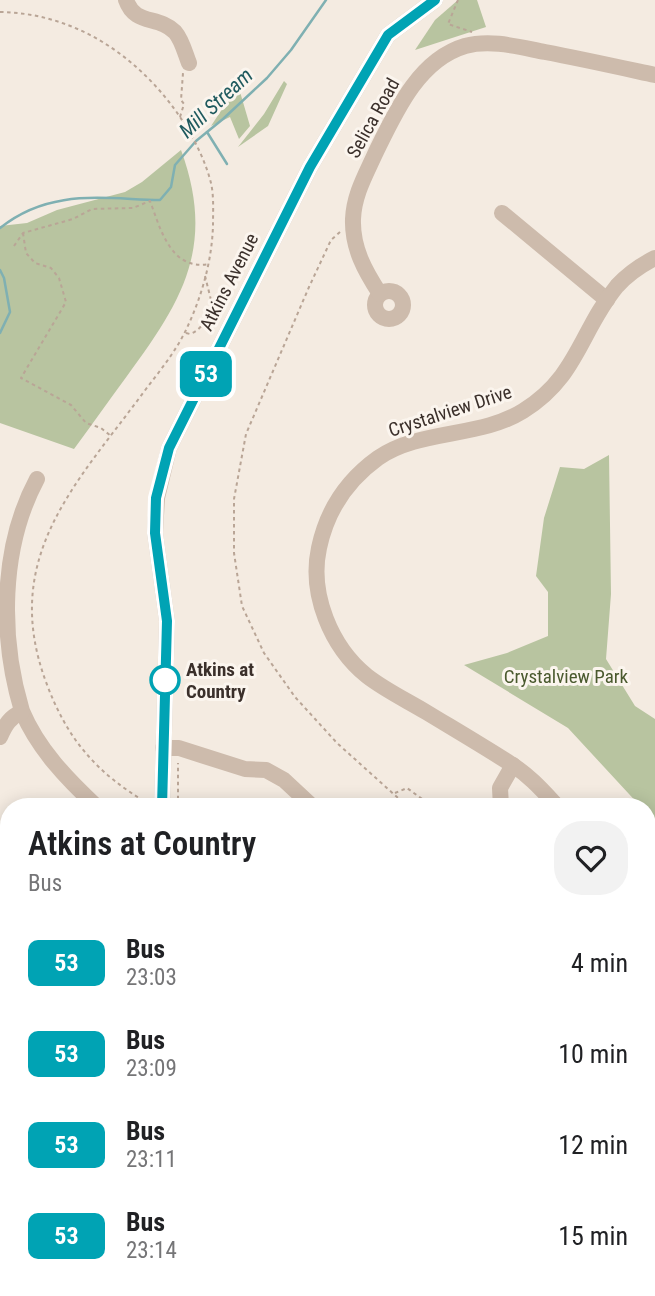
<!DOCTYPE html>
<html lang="en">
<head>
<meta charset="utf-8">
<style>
  :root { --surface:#fff; --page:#f2f2f2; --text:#202124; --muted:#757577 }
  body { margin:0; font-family:"Roboto Condensed",sans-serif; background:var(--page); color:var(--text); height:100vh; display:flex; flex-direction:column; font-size:26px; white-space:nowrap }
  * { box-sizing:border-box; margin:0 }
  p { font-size:23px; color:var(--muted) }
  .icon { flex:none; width:38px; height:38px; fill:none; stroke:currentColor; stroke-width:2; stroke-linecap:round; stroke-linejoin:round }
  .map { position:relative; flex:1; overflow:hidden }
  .side { position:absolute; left:0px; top:798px; width:656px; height:499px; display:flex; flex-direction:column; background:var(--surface); border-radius:28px 28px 0 0; box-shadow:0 4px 18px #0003 }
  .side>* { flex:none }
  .badge { padding:0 14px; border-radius:10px; font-size:24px; line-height:46px }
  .map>.badge { position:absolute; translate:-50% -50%; box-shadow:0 0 0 4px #fff }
  .round { display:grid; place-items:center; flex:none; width:74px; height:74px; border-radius:28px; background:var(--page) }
  .summary { display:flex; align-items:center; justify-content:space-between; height:119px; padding:0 28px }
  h1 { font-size:33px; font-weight:600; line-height:52px }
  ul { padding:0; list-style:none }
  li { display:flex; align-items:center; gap:21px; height:91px; padding:0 28px }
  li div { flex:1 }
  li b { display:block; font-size:26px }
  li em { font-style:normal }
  li .badge { min-width:77px; font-weight:700; text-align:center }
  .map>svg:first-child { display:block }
  .green { fill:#b8c4a0 }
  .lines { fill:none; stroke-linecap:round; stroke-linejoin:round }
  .stream { stroke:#7fb0b2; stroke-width:2.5 }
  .path { stroke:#b9a596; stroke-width:2; stroke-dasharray:3.5 3.5; stroke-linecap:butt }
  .minor { stroke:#cdbbac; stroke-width:16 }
  .line-casing { stroke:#fff; stroke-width:16 }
  .line { stroke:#00a3b4; stroke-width:10 }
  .stop-dot { fill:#fff; stroke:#00a3b4; stroke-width:3.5 }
  .labels { text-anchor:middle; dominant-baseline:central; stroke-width:6; stroke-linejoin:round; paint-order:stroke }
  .street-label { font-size:19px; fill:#3b302b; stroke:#fbf5ee }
  .stop-label { font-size:19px; font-weight:bold; fill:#3b302b; stroke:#fbf5ee; text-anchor:start }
  .park-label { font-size:19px; fill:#4a5a2e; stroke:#fbf5ee }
  .water-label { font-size:21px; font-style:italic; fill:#1f5a5e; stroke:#fbf5ee }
</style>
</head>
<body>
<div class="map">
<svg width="655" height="1296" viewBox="0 0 655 1296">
  <rect width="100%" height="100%" fill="#f4ebe1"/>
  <!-- green -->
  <g class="green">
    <polygon points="458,0 477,0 486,27 415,50 435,20"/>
    <polygon points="284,81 287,84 268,126 238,147 264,114"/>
    <polygon points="238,85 250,126 239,139 230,117 211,126"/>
    <path d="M181,150C216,246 183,300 127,376C109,400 92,425 74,449L0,423V226L27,223L57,210L125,192L142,182Z"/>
    <polygon points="609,455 611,594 606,659 635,706 655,719 655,821 648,813 648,807 641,807 568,728 464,665 507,653 548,636 548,592 536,576 544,518 560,467 584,469"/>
    <polygon points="9,1168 9,1230 0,1227 0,1174"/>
  </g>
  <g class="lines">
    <!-- stream -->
    <g class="stream">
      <polyline points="207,132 227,164"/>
      <path d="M0,228C50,188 102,199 160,200L171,187L175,165L196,141L223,119L267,78L291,50L326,0"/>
      <polyline points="0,270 4,278 10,312 0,333"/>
      <polyline points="0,975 9,983"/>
      <polyline points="0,1112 9,1106"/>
    </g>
    <!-- path -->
    <g class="path">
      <polyline points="458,0 448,24 472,32"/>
      <path d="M0,12C64,13 119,44 160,91C182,116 203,151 211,183C214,196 213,212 213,225C212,262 201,299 185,332C174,354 158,373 143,393C76,484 0,558 46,682C67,739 96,773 149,804"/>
      <polyline points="180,117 184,104 181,100 183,73"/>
      <polyline points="340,232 331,240 309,287 246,434 234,499 234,553 242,606 264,653 295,697 337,743 408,807"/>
      <polyline points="23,233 26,253 35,263 51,268 59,278 66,302 21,378 71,405 86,423 101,428 111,436"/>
      <path d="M14,246L23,233L73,219L92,209L133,208L150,201C160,227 170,271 209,264"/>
      <polyline points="205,276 213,308"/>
      <path d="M186,333L190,334C208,328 210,302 229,297"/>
      <polyline points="395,793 407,788 433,807"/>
      <polyline points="176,806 178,798 178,763"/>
      <polyline points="505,1288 507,1296"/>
      <polyline points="591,1288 592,1296"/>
    </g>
    <!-- minor -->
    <g class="minor">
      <path d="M126,0C135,26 158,15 175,32C182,40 185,53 189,63"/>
      <polyline points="502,213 607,300"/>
      <circle cx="389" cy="305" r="14"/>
      <path d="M380,294C365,271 352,248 353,219C354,195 365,176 375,154C395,113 418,60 465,46C491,39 519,47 545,52C582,59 618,67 655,75"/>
      <path d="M37,479C0,548 0,638 22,711C38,749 67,779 97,807"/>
      <path d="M0,737C5,725 10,717 22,712"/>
      <polyline points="163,748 179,748 245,769 266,770 284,780 313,807"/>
      <polyline points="162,807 167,621 155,533 157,498 169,448 310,167 388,35 435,0"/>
      <polyline points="501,807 500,788 513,765"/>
      <path d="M558,807C543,791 530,776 511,764C483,746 454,729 426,712C406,700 385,690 367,676C331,647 309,594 319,548C327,510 346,481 378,458C420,429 480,438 523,411C578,377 580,331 617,286C628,274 641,265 655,258"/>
      <polyline points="648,903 655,911"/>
      <polyline points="649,1098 655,1127"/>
      <polyline points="388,1288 391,1296"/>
    </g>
  </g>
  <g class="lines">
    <!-- line casing -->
    <g class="line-casing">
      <polyline id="line" points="162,807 167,621 155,533 156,498 169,448 310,167 388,35 435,0"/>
    </g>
    <!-- line -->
    <use href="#line" class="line"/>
  </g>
  <!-- markers -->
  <circle class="stop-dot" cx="165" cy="680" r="14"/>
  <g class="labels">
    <!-- street labels -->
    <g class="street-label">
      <text transform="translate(373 118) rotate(-61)">Selica Road</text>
      <text transform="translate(229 282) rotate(-63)">Atkins Avenue</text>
      <text transform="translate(450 411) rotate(-18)">Crystalview Drive</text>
    </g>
    <!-- stop labels -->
    <g class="stop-label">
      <text x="186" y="669">Atkins at<tspan x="186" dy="22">Country</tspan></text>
    </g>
    <!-- park labels -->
    <g class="park-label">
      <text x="566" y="676">Crystalview Park</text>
    </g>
    <!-- water labels -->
    <g class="water-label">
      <text transform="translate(216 103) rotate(-43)">Mill Stream</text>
    </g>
  </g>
</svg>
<b class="badge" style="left:206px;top:374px;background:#00a3b4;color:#fff">53</b>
<section class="side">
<div class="summary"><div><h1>Atkins at Country</h1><p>Bus</p></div><a class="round"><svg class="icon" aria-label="heart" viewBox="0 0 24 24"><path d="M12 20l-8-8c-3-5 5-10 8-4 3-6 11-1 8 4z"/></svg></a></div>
<ul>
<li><span class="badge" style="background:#00a3b4;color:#fff">53</span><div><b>Bus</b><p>23:03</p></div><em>4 min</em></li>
<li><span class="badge" style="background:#00a3b4;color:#fff">53</span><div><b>Bus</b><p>23:09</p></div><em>10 min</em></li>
<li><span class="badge" style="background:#00a3b4;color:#fff">53</span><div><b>Bus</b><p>23:11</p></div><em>12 min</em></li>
<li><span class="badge" style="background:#00a3b4;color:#fff">53</span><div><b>Bus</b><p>23:14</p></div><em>15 min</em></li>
</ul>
</section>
</div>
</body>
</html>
